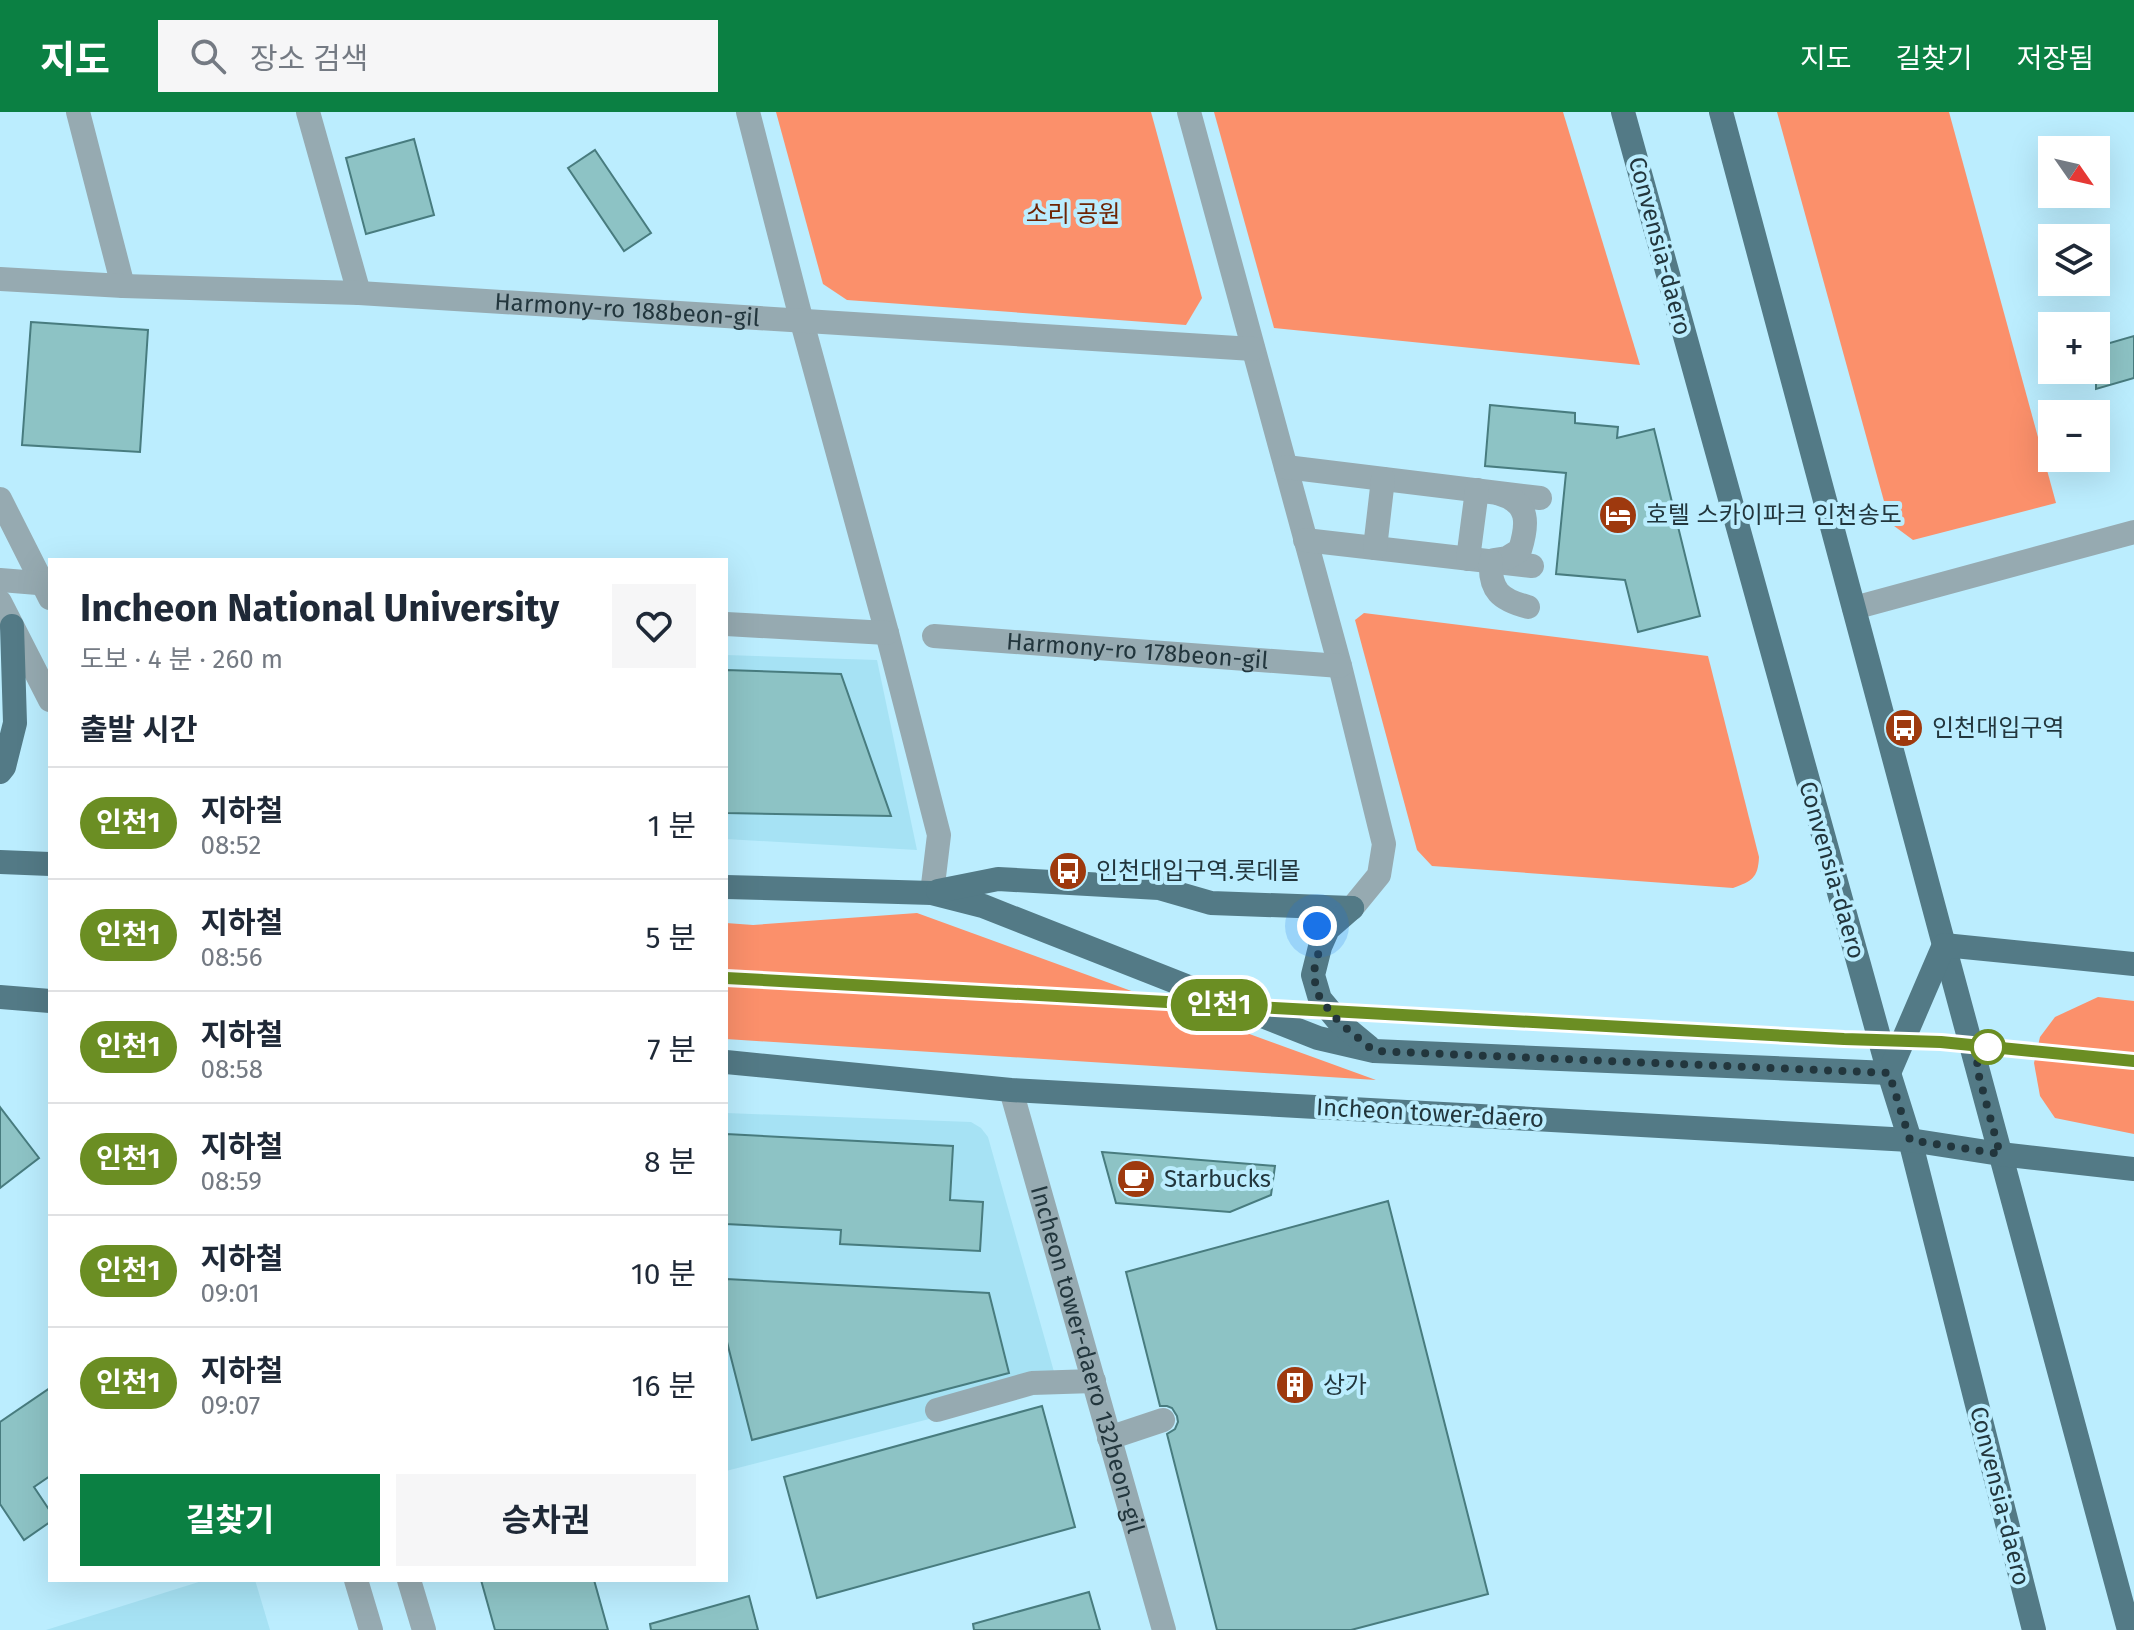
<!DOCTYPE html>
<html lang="ko">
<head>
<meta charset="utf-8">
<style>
  :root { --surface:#fff; --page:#f6f6f7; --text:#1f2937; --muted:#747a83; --line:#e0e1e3; --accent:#0b8043 }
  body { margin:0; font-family:"Fira Sans","Noto Sans KR",sans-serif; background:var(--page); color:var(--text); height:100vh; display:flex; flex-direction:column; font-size:30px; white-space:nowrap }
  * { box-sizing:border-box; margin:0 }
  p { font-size:26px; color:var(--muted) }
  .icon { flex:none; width:44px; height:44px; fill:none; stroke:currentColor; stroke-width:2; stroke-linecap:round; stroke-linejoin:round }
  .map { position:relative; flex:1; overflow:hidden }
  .sheet { position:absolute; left:48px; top:446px; width:680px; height:1024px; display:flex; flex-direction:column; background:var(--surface); border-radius:0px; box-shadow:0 8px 32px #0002 }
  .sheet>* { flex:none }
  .badge { padding:0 16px; border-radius:26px; font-size:28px; line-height:52px }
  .needle { width:52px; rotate:124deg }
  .controls { position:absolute; left:2038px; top:24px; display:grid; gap:16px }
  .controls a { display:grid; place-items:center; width:72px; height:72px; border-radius:0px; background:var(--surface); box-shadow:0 8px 32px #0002; font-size:40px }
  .you { position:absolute; width:40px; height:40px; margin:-20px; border:6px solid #fff; border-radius:50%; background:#1a73e8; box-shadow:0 0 0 12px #1a73e833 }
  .map>.badge { position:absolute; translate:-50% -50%; box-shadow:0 0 0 4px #fff }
  h2 { padding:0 32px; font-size:30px; line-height:72px }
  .round { display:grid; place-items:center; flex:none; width:84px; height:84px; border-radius:0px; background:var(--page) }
  .head { display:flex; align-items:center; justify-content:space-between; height:136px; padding:0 32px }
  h1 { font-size:38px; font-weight:700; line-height:60px }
  .action { display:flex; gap:16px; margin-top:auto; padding:16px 32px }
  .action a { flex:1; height:92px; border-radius:0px; background:var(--accent); color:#fff; font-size:32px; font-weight:700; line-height:92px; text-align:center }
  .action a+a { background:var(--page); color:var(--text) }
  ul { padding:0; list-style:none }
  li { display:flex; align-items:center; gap:24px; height:112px; padding:0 32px; border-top:2px solid var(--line) }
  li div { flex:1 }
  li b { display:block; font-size:30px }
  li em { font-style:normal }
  li .badge { min-width:88px; font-weight:700; text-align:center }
  header { display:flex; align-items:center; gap:48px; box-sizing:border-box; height:112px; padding:0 40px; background:var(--accent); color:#fff }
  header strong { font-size:38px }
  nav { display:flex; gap:44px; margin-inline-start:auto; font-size:28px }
  .search { width:560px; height:72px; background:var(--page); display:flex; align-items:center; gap:20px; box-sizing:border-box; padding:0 28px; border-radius:0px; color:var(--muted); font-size:30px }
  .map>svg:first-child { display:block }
  .built { fill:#a6e2f4 }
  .green { fill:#fb906b }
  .building { fill:#8dc3c5; stroke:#487c7f; stroke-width:2 }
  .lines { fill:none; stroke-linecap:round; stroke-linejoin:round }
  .minor { stroke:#96aab1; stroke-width:24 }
  .major { stroke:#537a86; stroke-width:24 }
  .line-casing { stroke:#fff; stroke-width:18 }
  .line { stroke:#6b8e23; stroke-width:12 }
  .walk { stroke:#22363d; stroke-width:8; stroke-dasharray:0 14.4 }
  .stop-dot { fill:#fff; stroke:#6b8e23; stroke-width:4 }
  .labels { text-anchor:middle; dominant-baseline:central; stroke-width:8; stroke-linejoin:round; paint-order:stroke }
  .park-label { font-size:24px; fill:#6f2303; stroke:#bbedfe }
  .street-label { font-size:24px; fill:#22363d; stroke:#bbedfe }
  .poi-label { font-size:24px; fill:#22363d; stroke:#bbedfe; text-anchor:start }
</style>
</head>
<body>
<header>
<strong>지도</strong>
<div class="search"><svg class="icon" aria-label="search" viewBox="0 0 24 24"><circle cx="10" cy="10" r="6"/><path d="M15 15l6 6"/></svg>장소 검색</div>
<nav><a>지도</a><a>길찾기</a><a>저장됨</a></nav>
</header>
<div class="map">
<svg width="2134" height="1518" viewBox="0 0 2134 1518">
  <rect width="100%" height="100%" fill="#bbedfe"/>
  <!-- built -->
  <g class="built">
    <polygon points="726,543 877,548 917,738 726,727"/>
    <polygon points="726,1001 971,1010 981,1016 988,1025 1058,1274 726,1359"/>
    <polygon points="205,1468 255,1468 270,1518 46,1518"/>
  </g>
  <!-- green -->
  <g class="green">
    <polygon points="776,0 1151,0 1202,186 1186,213 847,188 823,172"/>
    <polygon points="1214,0 1563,0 1640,253 1274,216"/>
    <polygon points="1777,0 1949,0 2056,391 1913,428 1890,411"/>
    <path d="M1364,501L1708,544L1759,745C1758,766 1752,769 1733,776L1432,754L1417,738L1355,508Z"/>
    <polygon points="917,801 1376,968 726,927 726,811 753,813"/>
    <polygon points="2098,885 2134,889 2134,1022 2055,1006 2040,984 2034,951 2040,925 2055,905"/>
  </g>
  <!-- building -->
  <g class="building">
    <polygon points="414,27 434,103 366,122 346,46"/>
    <polygon points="595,38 651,121 624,139 568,56"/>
    <polygon points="31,210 148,218 140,340 22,333"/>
    <polygon points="2134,224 2134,266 2096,277 2096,235"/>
    <polygon points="1490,293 1575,301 1575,311 1618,315 1617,326 1654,317 1700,504 1638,520 1625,468 1556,462 1566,361 1485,354"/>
    <polygon points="726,558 841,562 891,704 726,701"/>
    <polygon points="0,995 39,1046 0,1076"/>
    <polygon points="726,1022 953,1034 950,1088 983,1090 980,1139 840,1132 841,1118 726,1112"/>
    <polygon points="1102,1040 1275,1054 1271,1083 1230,1100 1116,1091"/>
    <polygon points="1388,1089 1488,1482 1351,1518 1217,1518 1167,1322 1175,1317 1178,1310 1177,1304 1172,1296 1167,1294 1160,1294 1126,1160"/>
    <polygon points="726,1167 989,1181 1009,1261 752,1328 726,1226"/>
    <polygon points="50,1276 50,1364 34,1375 50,1399 50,1410 24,1428 0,1392 0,1310"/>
    <polygon points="1042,1294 1075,1415 817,1486 784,1365"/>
    <polygon points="481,1468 594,1468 608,1518 495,1518"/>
    <polygon points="1089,1480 1100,1518 974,1518 973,1512"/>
    <polygon points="749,1484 758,1518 651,1518 650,1512"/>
  </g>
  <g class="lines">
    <!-- minor -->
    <g class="minor">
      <polyline points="78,0 123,174"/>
      <polyline points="308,0 359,181"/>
      <polyline points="748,0 802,210 887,521 939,723 932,781"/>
      <polyline points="1189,0 1340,554 1384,732 1379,763 1352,796"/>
      <path id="s1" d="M0,167L123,174L359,181L1253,237"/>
      <polyline points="1286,355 1540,386"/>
      <polyline points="0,387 50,486"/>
      <polyline points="1305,428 1532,454"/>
      <polyline points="1375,436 1383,367"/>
      <polyline points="1468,447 1477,378"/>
      <path d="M1494,448L1507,446L1520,438C1528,412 1530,391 1500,382"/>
      <path d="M1491,449C1489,479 1501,488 1528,495"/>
      <polyline points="0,468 50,472"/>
      <polyline points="0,490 50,588"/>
      <polyline points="1854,496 2134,420"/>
      <polyline points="726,512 887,521"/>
      <path id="s2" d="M934,524L1340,554"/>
      <path id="s3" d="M1011,978L1164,1518"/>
      <polyline points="937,1298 1032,1271 1094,1269"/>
      <polyline points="1109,1326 1163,1308"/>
      <polyline points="356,1468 371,1518"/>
      <polyline points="409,1468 424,1518"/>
    </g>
    <!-- major -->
    <g class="major">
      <polyline points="1623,0 1889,961 1910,1028 2034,1518"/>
      <polyline points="1721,0 1944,833 2129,1518"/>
      <polyline points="0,660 4,655 15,611 12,514"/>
      <polyline points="0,750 50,752"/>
      <polyline points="726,775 932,781 983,794 1318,926 1374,939 1889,961 1944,833 2134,852"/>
      <polyline points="938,779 998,767 1159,776 1211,791 1352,796"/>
      <polyline points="1352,796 1328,817 1320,835 1313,863 1320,887 1340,911 1369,935"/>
      <polyline points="0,885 50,889"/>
      <polyline points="726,950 1011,978 1910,1028 2000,1042 2134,1057"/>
    </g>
  </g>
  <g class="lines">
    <!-- line casing -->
    <g class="line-casing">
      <polyline id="line" points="726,866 1844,927 1941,930 2134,949"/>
    </g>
    <!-- line -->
    <use href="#line" class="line"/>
    <!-- walk -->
    <polyline class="walk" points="1317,814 1320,835 1313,863 1320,887 1340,911 1374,939 1889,961 1910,1028 2000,1042 1976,953 1988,935"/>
  </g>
  <!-- icons -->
  <defs>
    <g id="hotel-disc" transform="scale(2)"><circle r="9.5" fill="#9e390e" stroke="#bbedfe"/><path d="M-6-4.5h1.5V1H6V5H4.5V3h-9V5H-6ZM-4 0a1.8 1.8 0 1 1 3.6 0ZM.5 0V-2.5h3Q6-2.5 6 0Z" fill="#fff"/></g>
    <g id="bus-disc" transform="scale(2)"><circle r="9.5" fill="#9e390e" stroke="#bbedfe"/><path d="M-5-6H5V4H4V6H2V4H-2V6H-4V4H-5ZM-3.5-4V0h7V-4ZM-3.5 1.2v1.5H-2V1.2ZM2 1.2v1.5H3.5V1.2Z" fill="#fff"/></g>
    <g id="cafe-disc" transform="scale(2)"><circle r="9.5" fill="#9e390e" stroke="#bbedfe"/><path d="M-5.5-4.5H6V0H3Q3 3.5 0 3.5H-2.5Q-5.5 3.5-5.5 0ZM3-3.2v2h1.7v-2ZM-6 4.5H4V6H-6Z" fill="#fff"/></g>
    <g id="building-disc" transform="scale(2)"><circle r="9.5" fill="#9e390e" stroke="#bbedfe"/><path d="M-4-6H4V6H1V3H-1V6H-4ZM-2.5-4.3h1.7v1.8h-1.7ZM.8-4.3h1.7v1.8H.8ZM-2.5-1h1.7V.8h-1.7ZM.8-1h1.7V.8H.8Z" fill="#fff"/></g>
  </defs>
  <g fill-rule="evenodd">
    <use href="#hotel-disc" x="1618" y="403"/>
    <use href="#bus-disc" x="1904" y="616"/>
    <use href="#bus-disc" x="1068" y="759"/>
    <use href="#cafe-disc" x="1136" y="1067"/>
    <use href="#building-disc" x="1295" y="1273"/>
  </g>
  <!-- markers -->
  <circle class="stop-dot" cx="1988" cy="935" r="16"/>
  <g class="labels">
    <!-- park labels -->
    <g class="park-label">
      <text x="1073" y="102">소리 공원</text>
    </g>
    <!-- street labels -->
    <g class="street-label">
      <text transform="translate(1660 134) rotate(75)">Convensia-daero</text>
      <text stroke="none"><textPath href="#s1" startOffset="628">Harmony-ro 188beon-gil</textPath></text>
      <text stroke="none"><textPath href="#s2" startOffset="204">Harmony-ro 178beon-gil</textPath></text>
      <text transform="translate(1832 758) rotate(74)">Convensia-daero</text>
      <text transform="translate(1430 1001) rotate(3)">Incheon tower-daero</text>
      <text stroke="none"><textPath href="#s3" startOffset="280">Incheon tower-daero 132beon-gil</textPath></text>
      <text transform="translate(2000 1384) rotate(76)">Convensia-daero</text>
    </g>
    <!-- poi labels -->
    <g class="poi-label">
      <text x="1646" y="403">호텔 스카이파크 인천송도</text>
      <text x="1932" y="616">인천대입구역</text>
      <text x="1096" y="759">인천대입구역.롯데몰</text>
      <text x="1164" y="1067">Starbucks</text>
      <text x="1323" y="1273">상가</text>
    </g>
  </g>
</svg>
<div class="controls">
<a><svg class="needle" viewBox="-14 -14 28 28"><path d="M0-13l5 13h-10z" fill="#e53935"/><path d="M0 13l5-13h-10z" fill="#747a83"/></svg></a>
<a><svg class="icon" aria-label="layers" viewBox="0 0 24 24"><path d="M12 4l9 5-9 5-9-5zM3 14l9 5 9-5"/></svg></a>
<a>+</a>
<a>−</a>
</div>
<div class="you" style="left:1317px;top:814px"></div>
<b class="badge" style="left:1219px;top:893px;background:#6b8e23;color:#fff">인천1</b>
<section class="sheet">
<div class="head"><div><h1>Incheon National University</h1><p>도보 · 4 분 · 260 m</p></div><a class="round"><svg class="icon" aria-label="heart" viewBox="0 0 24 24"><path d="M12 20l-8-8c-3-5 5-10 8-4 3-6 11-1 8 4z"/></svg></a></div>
<h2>출발 시간</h2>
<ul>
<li><span class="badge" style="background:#6b8e23;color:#fff">인천1</span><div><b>지하철</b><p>08:52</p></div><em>1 분</em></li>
<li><span class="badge" style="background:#6b8e23;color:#fff">인천1</span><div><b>지하철</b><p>08:56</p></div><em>5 분</em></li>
<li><span class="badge" style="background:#6b8e23;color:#fff">인천1</span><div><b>지하철</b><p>08:58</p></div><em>7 분</em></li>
<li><span class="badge" style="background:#6b8e23;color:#fff">인천1</span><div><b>지하철</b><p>08:59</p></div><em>8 분</em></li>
<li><span class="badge" style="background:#6b8e23;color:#fff">인천1</span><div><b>지하철</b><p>09:01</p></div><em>10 분</em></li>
<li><span class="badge" style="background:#6b8e23;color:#fff">인천1</span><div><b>지하철</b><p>09:07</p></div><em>16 분</em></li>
</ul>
<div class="action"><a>길찾기</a><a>승차권</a></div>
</section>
</div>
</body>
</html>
